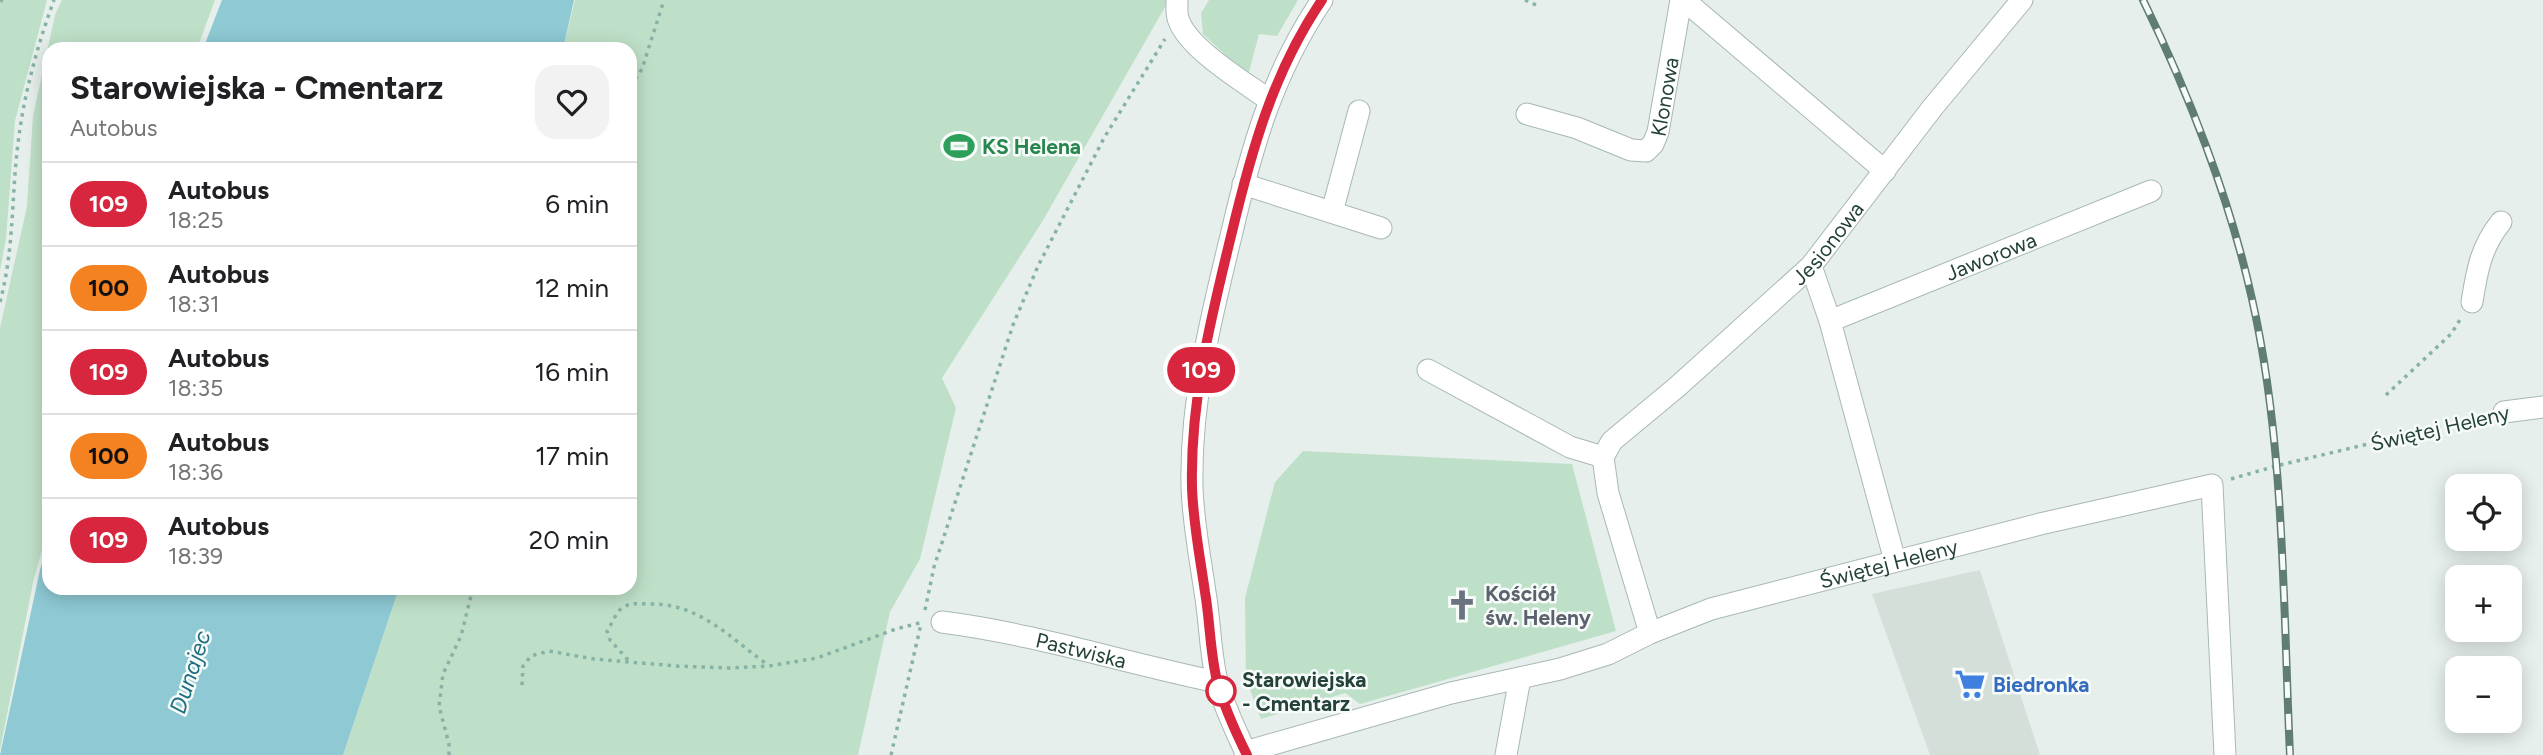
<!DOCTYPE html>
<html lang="pl">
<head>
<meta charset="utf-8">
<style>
  :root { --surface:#fff; --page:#f2f2f2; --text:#202124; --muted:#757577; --line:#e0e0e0 }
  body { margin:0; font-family:Figtree,sans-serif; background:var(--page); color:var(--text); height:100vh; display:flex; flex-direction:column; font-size:26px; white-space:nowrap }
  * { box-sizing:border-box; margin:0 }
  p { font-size:23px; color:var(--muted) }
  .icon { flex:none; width:38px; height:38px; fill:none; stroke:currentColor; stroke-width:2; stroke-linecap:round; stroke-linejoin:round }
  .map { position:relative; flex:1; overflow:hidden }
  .drawer { position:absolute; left:42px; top:42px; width:595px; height:553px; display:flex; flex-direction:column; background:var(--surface); border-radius:21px; box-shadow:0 4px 18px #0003 }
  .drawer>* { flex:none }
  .badge { padding:0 14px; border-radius:23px; font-size:24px; line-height:46px }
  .controls { position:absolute; left:2445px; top:474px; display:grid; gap:14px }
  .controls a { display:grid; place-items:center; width:77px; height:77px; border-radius:14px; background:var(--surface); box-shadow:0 4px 18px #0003; font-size:35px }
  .map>.badge { position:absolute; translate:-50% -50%; box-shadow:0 0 0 4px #fff }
  .round { display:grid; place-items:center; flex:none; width:74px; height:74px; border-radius:21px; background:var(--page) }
  .overview { display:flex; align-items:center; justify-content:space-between; height:119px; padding:0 28px }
  h1 { font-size:33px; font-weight:700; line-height:52px }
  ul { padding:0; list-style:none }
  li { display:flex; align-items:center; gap:21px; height:84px; padding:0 28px; border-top:2px solid var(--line) }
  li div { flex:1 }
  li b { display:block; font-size:26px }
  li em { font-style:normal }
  li .badge { min-width:77px; font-weight:700; text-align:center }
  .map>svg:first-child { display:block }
  .built { fill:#d4dfda }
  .green { fill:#bfe0c8 }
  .water { fill:#8ec9d4 }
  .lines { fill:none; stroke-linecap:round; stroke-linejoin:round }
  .minor-casing { stroke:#a8b8b2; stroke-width:23 }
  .path { stroke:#86b3a5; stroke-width:3.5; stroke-dasharray:3.5 5; stroke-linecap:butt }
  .minor { stroke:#fff; stroke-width:21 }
  .rail-casing { stroke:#5f7d75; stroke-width:8 }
  .rail { stroke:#f7fbf9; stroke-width:5; stroke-dasharray:16; stroke-linecap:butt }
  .line-casing { stroke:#fff; stroke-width:16 }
  .line { stroke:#d7263d; stroke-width:10 }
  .stop-dot { fill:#fff; stroke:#d7263d; stroke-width:3.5 }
  .labels { text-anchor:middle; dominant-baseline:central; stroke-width:5; stroke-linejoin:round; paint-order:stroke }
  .street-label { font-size:21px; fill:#24423a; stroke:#f7fbf9 }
  .leisure-label { font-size:21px; font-weight:bold; fill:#27864d; stroke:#f7fbf9; text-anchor:start }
  .worship-label { font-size:21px; font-weight:bold; fill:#5b616d; stroke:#f7fbf9; text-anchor:start }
  .stop-label { font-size:21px; font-weight:bold; fill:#24423a; stroke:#f7fbf9; text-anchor:start }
  .shop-label { font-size:21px; font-weight:bold; fill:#366cbe; stroke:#f7fbf9; text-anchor:start }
  .water-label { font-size:23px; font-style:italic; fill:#1c6f80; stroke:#f7fbf9 }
</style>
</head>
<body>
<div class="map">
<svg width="2543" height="755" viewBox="0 0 2543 755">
  <rect width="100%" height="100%" fill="#e6efeb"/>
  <!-- built -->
  <polygon class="built" points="1980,570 2023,703 2040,755 1930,755 1872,594"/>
  <!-- green -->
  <g class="green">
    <polygon points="0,0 47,0 15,121 6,239 0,270"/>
    <polygon points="62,0 215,0 197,49 49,49 49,526 34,578 0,750 0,328 27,206 33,116 55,15"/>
    <polygon points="575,0 1169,0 1042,222 942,378 956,408 920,559 890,612 858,755 343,755 399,588 630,588 630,49 563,49"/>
    <polygon points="1209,0 1298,0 1277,36 1259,34 1248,76 1203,34 1201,13"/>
    <polygon points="1303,451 1572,464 1616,631 1360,704 1345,693 1261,719 1246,679 1245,598 1275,482"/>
  </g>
  <!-- water -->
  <g class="water">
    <polygon points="222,0 574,0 563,49 203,49"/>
    <polygon points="49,541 49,588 399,588 343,755 0,755 40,570"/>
  </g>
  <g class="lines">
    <!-- minor casing -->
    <g class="minor-casing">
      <g id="minor">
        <path d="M1177,0C1177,7 1176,15 1179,21C1189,49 1244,82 1269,100"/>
        <polyline points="1684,0 1885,171"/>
        <path id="s1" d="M1527,114L1577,128L1631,150L1646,151L1653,144L1658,132L1681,0"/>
        <polyline points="1243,184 1381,228"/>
        <polyline points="1332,212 1359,111"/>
        <polyline points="1811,266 1830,321"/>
        <path d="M2472,302C2477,270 2481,247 2501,222"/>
        <polyline points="1428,370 1570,447 1603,457"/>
        <polyline points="2504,412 2543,407"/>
        <path id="s2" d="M1895,561L1830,321L2151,191"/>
        <path id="s3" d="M942,622C1036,634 1125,663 1217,682"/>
        <path id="s4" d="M1650,633L1608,493L1603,457L1612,441L1677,387L1811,266L1933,107L2022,0"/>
        <path id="s5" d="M1245,752L1451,693L1560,669L1608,654L1650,633L1711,609L2040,524L2212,485L2225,755"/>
        <path d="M1247,755C1236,731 1224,707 1217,681C1210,653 1210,621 1205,592C1200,557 1193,522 1192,487C1190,401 1211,318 1231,236C1251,150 1272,74 1322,0"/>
        <polyline points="1506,755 1520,678"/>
      </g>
    </g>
    <!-- path -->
    <g class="path">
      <polyline points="0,0 3,1"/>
      <polyline points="1525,0 1536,5"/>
      <polyline points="630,86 642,69 664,0"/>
      <path d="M0,302C15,247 11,191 19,136C25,90 38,44 54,0"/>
      <polyline points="2386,395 2451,334 2461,318"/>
      <polyline points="2231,479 2276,466 2485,416"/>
      <polyline points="925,610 934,567 1013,325 1038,266 1104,138 1165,39"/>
      <path d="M628,660L610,640L607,631C612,624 616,612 622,608C631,602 639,604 649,604C700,603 730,638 768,665"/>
      <polyline points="522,685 523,666 531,656 549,651 594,659 676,666 729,668 769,666 817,658 896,629 923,622"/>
      <polyline points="449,755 449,744 439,706 443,674 461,636 473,588"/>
      <polyline points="891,755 921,624"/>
    </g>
    <!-- minor -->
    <use href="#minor" class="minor"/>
    <!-- rail casing -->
    <g class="rail-casing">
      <path id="rail" d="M2143,0C2188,92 2230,199 2252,299C2285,444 2283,607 2290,755"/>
    </g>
    <!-- rail -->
    <use href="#rail" class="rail"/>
  </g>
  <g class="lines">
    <!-- line casing -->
    <g class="line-casing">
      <path id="line" d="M1247,755C1235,731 1224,707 1217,681C1210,652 1210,621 1205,592C1200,557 1193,522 1192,487C1190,401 1211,318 1231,236C1251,152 1273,72 1322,0"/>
    </g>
    <!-- line -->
    <use href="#line" class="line"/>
  </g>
  <!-- icons -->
  <defs>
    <g id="stadium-bare" transform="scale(2.415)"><path d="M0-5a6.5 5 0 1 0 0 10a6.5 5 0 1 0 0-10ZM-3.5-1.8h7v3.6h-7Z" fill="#2e9e5b" stroke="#f7fbf9" stroke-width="2.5" paint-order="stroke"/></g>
    <g id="church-bare" transform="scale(2.415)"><path d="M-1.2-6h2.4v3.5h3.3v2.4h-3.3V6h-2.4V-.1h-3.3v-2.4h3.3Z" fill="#6b7280" stroke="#f7fbf9" stroke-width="2.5" paint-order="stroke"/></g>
    <g id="supermarket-bare" transform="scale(2.415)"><path d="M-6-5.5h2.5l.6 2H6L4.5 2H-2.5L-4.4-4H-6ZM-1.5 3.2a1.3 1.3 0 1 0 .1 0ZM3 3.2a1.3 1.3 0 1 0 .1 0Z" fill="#3f7fe0" stroke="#f7fbf9" stroke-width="2.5" paint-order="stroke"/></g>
  </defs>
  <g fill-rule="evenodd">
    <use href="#stadium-bare" x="959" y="146"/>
    <use href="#church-bare" x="1462" y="605"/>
    <use href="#supermarket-bare" x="1970" y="684"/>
  </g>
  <!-- markers -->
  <circle class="stop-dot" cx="1221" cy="691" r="14"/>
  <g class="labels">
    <!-- street labels -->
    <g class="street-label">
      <text stroke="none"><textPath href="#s1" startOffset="184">Klonowa</textPath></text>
      <text stroke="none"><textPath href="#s4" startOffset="494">Jesionowa</textPath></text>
      <text stroke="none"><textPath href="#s2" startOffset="422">Jaworowa</textPath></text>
      <text transform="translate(2440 428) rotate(-13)">Świętej Heleny</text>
      <text stroke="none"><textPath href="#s5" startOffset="672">Świętej Heleny</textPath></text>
      <text stroke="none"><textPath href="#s3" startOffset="142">Pastwiska</textPath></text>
    </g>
    <!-- leisure labels -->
    <g class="leisure-label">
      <text x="982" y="146">KS Helena</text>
    </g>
    <!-- worship labels -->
    <g class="worship-label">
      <text x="1485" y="593">Kościół<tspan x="1485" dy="24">św. Heleny</tspan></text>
    </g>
    <!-- stop labels -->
    <g class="stop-label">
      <text x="1242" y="679">Starowiejska<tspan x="1242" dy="24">- Cmentarz</tspan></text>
    </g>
    <!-- shop labels -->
    <g class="shop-label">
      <text x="1993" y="684">Biedronka</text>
    </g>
    <!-- water labels -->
    <g class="water-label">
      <text transform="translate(190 672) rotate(-72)">Dunajec</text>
    </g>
  </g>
</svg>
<div class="controls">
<a><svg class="icon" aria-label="locate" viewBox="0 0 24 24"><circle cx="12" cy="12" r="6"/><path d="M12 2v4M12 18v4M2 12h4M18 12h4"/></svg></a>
<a>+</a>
<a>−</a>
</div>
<b class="badge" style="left:1201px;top:370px;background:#d7263d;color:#fff">109</b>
<section class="drawer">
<div class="overview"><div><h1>Starowiejska - Cmentarz</h1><p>Autobus</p></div><a class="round"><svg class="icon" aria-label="heart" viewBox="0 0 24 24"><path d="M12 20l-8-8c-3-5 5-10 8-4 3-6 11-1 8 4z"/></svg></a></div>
<ul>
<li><span class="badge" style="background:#d7263d;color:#fff">109</span><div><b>Autobus</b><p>18:25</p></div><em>6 min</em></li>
<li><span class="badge" style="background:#f58220;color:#111">100</span><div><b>Autobus</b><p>18:31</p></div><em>12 min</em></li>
<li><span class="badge" style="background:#d7263d;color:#fff">109</span><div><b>Autobus</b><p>18:35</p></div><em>16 min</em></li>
<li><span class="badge" style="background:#f58220;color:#111">100</span><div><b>Autobus</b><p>18:36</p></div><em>17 min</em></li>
<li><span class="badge" style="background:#d7263d;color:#fff">109</span><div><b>Autobus</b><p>18:39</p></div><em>20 min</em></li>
</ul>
</section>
</div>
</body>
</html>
